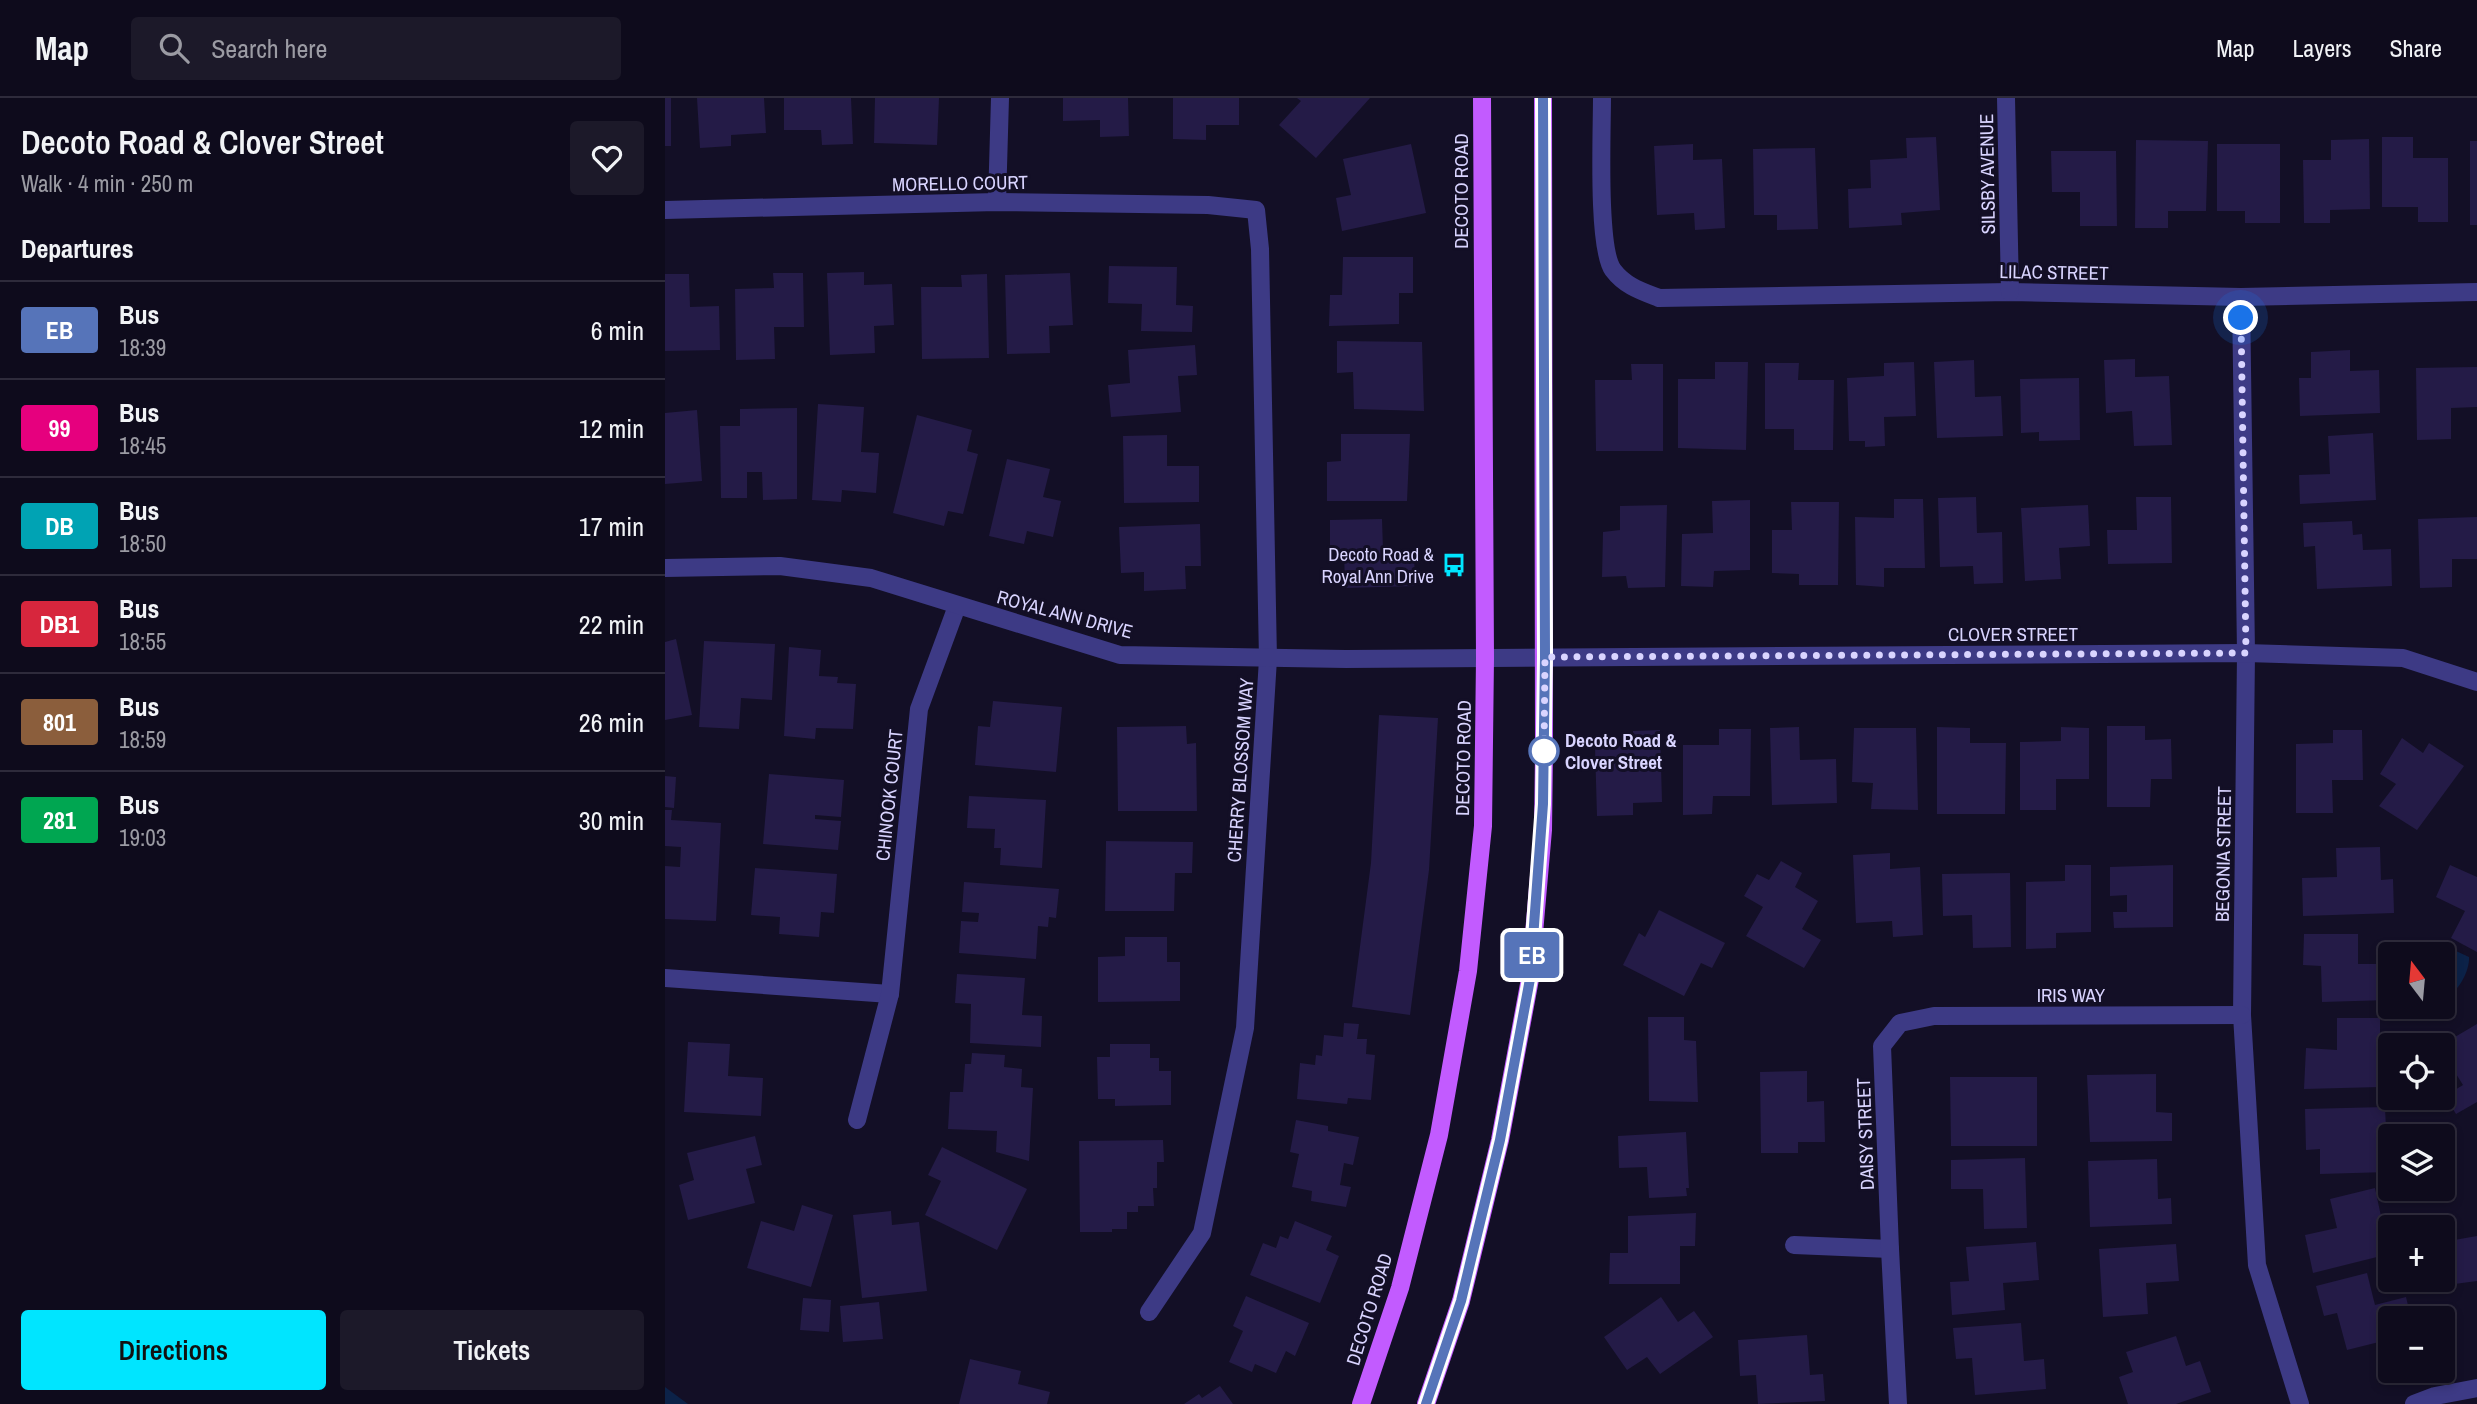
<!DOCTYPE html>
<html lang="en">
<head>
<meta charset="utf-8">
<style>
  :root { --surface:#0e0b1c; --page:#1c1929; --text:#f1f3f6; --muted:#9b9ba3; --line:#2e2b3b; --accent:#00e5ff }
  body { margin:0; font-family:"Archivo Narrow",sans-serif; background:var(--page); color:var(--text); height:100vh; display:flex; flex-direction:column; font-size:26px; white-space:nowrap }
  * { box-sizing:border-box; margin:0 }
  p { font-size:23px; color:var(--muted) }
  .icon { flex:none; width:38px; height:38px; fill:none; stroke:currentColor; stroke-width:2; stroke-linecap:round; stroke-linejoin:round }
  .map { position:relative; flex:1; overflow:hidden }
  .sheet { display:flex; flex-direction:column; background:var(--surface); width:665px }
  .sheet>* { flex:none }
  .badge { padding:0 14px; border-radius:5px; font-size:24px; line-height:46px }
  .needle { width:46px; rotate:344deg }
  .controls { position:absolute; left:1713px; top:844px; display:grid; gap:14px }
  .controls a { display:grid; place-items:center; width:77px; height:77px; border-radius:7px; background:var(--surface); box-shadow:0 4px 10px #0003,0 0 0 2px var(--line); font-size:35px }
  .you { position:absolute; width:35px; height:35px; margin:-18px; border:5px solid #fff; border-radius:50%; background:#1a73e8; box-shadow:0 0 0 10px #1a73e833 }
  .map>.badge { position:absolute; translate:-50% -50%; box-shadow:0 0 0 4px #fff }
  h2 { padding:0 21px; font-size:26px; line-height:63px }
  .round { display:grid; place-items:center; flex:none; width:74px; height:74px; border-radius:7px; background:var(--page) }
  .headline { display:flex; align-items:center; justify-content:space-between; height:119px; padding:0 21px }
  h1 { font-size:33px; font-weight:600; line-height:52px }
  .cta { display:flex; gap:14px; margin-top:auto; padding:14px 21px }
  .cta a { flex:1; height:80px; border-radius:7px; background:var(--accent); color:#111; font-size:28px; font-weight:600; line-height:80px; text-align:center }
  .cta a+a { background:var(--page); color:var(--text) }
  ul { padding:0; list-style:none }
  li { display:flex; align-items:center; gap:21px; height:98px; padding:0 21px; border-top:2px solid var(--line) }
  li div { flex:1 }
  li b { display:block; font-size:26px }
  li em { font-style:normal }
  li .badge { min-width:77px; font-weight:700; text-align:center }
  header { display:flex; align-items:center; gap:42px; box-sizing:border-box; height:98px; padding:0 35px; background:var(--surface); border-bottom:2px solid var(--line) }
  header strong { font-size:33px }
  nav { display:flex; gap:38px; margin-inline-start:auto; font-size:24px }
  .search { width:490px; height:63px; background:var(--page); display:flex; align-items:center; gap:18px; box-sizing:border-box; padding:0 24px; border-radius:7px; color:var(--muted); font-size:26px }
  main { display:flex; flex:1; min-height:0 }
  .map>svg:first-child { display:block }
  .water { fill:#0c2248 }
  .building { fill:#241b47 }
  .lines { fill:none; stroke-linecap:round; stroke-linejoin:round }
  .minor { stroke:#3d3a85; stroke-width:18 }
  .tertiary { stroke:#3d3a85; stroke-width:18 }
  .primary { stroke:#c25bff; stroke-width:18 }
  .line-casing { stroke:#fff; stroke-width:16 }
  .line { stroke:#5674b9; stroke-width:10 }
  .walk { stroke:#d9d4ff; stroke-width:7; stroke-dasharray:0 12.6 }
  .stop-dot { fill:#fff; stroke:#5674b9; stroke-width:3.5 }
  .labels { text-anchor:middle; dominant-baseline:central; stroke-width:6; stroke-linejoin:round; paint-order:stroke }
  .street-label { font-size:19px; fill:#d9d4ff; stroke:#130f26 }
  .poi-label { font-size:19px; fill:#d9d4ff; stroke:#130f26; text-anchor:end }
  .stop-label { font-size:19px; font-weight:bold; fill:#d9d4ff; stroke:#130f26; text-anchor:start }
</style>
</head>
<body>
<header>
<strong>Map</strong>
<div class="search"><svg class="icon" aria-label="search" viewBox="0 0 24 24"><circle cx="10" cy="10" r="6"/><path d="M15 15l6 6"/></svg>Search here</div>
<nav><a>Map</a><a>Layers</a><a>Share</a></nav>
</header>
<main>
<section class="sheet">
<div class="headline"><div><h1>Decoto Road &amp; Clover Street</h1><p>Walk · 4 min · 250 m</p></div><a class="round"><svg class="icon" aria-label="heart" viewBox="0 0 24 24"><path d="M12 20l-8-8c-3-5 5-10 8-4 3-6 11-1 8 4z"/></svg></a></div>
<h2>Departures</h2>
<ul>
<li><span class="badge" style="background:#5674b9;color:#fff">EB</span><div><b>Bus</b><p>18:39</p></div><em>6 min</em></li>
<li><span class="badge" style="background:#e6007e;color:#fff">99</span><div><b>Bus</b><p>18:45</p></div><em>12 min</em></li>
<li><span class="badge" style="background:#00a3b4;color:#fff">DB</span><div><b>Bus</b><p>18:50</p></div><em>17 min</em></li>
<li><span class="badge" style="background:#d7263d;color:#fff">DB1</span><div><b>Bus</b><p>18:55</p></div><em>22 min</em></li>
<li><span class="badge" style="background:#8b5e3c;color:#fff">801</span><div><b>Bus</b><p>18:59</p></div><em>26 min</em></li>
<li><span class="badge" style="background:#00a651;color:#fff">281</span><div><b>Bus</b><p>19:03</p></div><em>30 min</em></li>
</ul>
<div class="cta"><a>Directions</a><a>Tickets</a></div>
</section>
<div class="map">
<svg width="1812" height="1306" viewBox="0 0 1812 1306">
  <rect width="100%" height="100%" fill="#130f26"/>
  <!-- water -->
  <g class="water">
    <path d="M1791,853L1804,859C1805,872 1793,896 1779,899L1778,876L1783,859Z"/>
    <polygon points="0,1289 23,1306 0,1306"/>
  </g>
  <!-- building -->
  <g class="building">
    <rect x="0" y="0" width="6" height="48"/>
    <polygon points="32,0 99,0 101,35 66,37 66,48 35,50"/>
    <polygon points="119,0 186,0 188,46 157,47 156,32 119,32"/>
    <polygon points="210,0 274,0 272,47 209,45"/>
    <polygon points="398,0 463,0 464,38 435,39 435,22 398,23"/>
    <polygon points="508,0 574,0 574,27 541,27 541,42 508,41"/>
    <polygon points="632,0 705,0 651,60 614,27 636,3"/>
    <polygon points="1271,39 1275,112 1236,115 1237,127 1184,130 1183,91 1206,90 1205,62 1242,60 1241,40"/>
    <polygon points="1717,39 1748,39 1748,60 1783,60 1783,124 1753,124 1753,109 1717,109"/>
    <polygon points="1704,41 1705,111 1665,112 1665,125 1639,125 1638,62 1666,62 1666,42"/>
    <polygon points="1471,42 1543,43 1541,113 1503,113 1503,130 1470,130"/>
    <rect x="1805" y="43" width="7" height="84"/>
    <polygon points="746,46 761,115 677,133 671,100 686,97 678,61"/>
    <polygon points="1028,46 1028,62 1057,61 1060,130 1030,132 1029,115 992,117 989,48"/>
    <polygon points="1552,46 1615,46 1615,125 1580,125 1580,113 1552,113"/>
    <polygon points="1150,50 1153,131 1112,132 1112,117 1089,117 1088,51"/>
    <polygon points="1386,53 1451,53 1452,128 1415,128 1415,94 1387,94"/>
    <polygon points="678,159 748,159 748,195 734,195 734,226 664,228 665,197 677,197"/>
    <polygon points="444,168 512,169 511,207 528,208 527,234 476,233 477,206 443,205"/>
    <polygon points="199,174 199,187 227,186 229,227 209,228 210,255 165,257 162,175"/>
    <polygon points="108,175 138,175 139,229 109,229 110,261 71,262 70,191 109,190"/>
    <polygon points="405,175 408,227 384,228 385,255 342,256 340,177"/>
    <polygon points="0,176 24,176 25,209 54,208 55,252 0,253"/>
    <polygon points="322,176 324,260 257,261 256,189 297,189 296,177"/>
    <polygon points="672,243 757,244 759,313 689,311 688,274 672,275"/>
    <polygon points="530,247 532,277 513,278 516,314 446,319 443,287 465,285 463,252"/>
    <polygon points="1685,252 1685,273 1714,272 1715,315 1635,318 1634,280 1646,280 1646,254"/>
    <polygon points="1470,261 1470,279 1504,278 1507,347 1469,348 1467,313 1441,315 1439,262"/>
    <polygon points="1309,262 1310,299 1336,298 1338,338 1272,340 1269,264"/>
    <polygon points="1050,264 1083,264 1081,352 1013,350 1013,281 1050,281"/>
    <polygon points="1249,264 1251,318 1219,319 1220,348 1200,349 1200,343 1184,343 1182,280 1219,278 1219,265"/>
    <polygon points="1100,265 1134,265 1133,282 1169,282 1168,352 1129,352 1129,331 1100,331"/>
    <polygon points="966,266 998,266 998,353 931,353 930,282 967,282"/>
    <polygon points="1812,269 1812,309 1786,310 1786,341 1752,342 1751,270"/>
    <polygon points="1414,280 1415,342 1374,343 1374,334 1356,335 1355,281"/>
    <polygon points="153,306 199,309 196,354 214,355 211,395 177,392 176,404 147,402"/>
    <polygon points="132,310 132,401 98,402 97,374 82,374 82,400 56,400 55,328 75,328 75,311"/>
    <polygon points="32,312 37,383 0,386 0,315"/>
    <polygon points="252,317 307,332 302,353 313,356 298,416 283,413 279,428 228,415"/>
    <polygon points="1708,335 1711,402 1635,406 1634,377 1665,376 1663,338"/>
    <polygon points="676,336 745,336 742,403 662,403 662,364 676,363"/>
    <polygon points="502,337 502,368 534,368 534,404 459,405 458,338"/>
    <polygon points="342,361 385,371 378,399 396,403 388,439 362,433 359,446 324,438"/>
    <polygon points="1311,399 1312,435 1337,434 1338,485 1309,486 1308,468 1275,469 1273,400"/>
    <polygon points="1471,399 1506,399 1507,465 1443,466 1442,432 1472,432"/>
    <polygon points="1229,401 1258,401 1260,470 1219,470 1219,489 1191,487 1190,419 1229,420"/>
    <polygon points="1085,402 1085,472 1049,473 1048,489 1016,488 1017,436 1048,435 1047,403"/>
    <polygon points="1126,404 1174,404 1173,487 1134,487 1134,476 1107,475 1107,432 1127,432"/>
    <polygon points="1002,407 1000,489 963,490 961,478 937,479 938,434 955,432 955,408"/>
    <polygon points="1423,407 1425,448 1394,450 1396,481 1360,483 1356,410"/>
    <polygon points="1812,419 1812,461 1787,461 1787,489 1755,490 1753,421"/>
    <polygon points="717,421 718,452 749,452 750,488 680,490 679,451 665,451 665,422"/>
    <polygon points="1687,423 1688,437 1697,436 1698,452 1726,451 1727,488 1652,491 1650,448 1639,449 1638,425"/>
    <polygon points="535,426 536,468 520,468 521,491 479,493 479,474 456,475 454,429"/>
    <polygon points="11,541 27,617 0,622 0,544"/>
    <polygon points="39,543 110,546 107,602 76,600 74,631 34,629"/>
    <polygon points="124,549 156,552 154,578 173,579 172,585 191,586 188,631 151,630 150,641 119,638"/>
    <polygon points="328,603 397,609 391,674 310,667 313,628 325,629"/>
    <polygon points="714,617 773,620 764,772 745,917 687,909 706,765"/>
    <polygon points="521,628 522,646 531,645 532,713 453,713 452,629"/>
    <polygon points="1442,628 1480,628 1480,642 1506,641 1507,681 1486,681 1485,709 1442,709"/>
    <polygon points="1134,629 1135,662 1171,661 1172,705 1107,707 1105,630"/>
    <polygon points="1272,629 1305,630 1305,645 1341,645 1340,716 1272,716"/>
    <polygon points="1396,629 1424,630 1424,681 1391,681 1391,712 1355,712 1355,644 1396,643"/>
    <polygon points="1189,630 1251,630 1253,712 1206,711 1208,685 1187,684"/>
    <polygon points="1054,631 1086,631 1085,698 1048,698 1047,716 1018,717 1018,647 1054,647"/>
    <polygon points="995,632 997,704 968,705 968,717 932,718 930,649 968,648 968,633"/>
    <polygon points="1668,632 1697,632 1698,682 1667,682 1668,715 1631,715 1631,646 1668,645"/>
    <polygon points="1737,640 1758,655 1764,645 1799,668 1752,732 1714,708 1731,686 1715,676"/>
    <polygon points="104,676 179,682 176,719 150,717 150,721 176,723 173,752 98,746"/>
    <polygon points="0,678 11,679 9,710 0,709"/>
    <polygon points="304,698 381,702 377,770 335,767 336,750 329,750 330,731 302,730"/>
    <polygon points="0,712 7,712 6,722 56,725 51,823 0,821 0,768 15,769 16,749 0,748"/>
    <polygon points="441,743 528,744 527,775 510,775 509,813 440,813"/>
    <polygon points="1715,749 1716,782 1728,781 1729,815 1638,818 1637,780 1672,779 1671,750"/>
    <polygon points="1225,755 1225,771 1255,769 1258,837 1228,839 1227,823 1191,825 1188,757"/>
    <polygon points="1116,763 1137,775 1130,789 1153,803 1137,831 1156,842 1139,870 1081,838 1098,809 1079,798 1092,776 1104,782"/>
    <polygon points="1400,767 1426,767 1426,834 1391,835 1391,850 1361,851 1361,784 1400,783"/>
    <polygon points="1508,767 1508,829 1449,830 1448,814 1462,814 1462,797 1445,798 1445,769"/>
    <polygon points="1785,767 1812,779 1812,854 1786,840 1800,813 1771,799"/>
    <polygon points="90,770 172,776 169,815 156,814 154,839 114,836 115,819 86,817"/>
    <polygon points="1345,775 1346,849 1308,850 1307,817 1278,818 1277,776"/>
    <polygon points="299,784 394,791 391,820 384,819 383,829 373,828 371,861 294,855 296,823 313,824 314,815 297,814"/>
    <polygon points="994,812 1060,845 1047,870 1036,865 1019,898 958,867 974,835 980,839"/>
    <polygon points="1639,836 1693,836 1693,866 1724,866 1724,902 1657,904 1656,868 1638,867"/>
    <polygon points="460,839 502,839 502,864 515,864 515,903 433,904 433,859 460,858"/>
    <polygon points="292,876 360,880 357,917 377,918 376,949 305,945 306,906 290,905"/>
    <polygon points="983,919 1019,919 1019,942 1031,943 1033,1004 984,1003"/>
    <polygon points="1672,920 1715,920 1715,989 1639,991 1641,950 1672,952"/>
    <polygon points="679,925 694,926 692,941 702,941 701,956 710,957 706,1002 683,1000 682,1006 632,1001 635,965 650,967 651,957 657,958 659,937 678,939"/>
    <polygon points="1812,926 1812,1004 1791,1016 1780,998 1798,987 1778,955 1778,946"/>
    <polygon points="23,944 65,946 63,978 98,980 96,1018 19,1014"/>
    <polygon points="445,946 485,946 485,960 494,960 494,973 506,973 506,1007 450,1008 450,1001 433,1001 432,959 445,959"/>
    <polygon points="307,955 340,957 339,969 357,971 356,989 368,990 364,1063 331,1054 332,1033 283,1031 285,994 298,994 300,966 306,966"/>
    <polygon points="1142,973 1142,1004 1159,1003 1160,1044 1133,1044 1133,1055 1096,1055 1095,974"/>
    <polygon points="1491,976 1491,1014 1507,1015 1507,1043 1425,1044 1422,977"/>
    <polygon points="1285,979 1372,979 1372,1048 1286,1048"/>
    <polygon points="1720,1009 1723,1074 1655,1076 1655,1051 1641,1052 1640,1011"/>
    <polygon points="631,1022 663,1028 663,1033 694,1039 688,1067 679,1065 675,1087 686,1089 681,1109 646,1103 647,1093 627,1089 634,1056 625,1054"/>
    <polygon points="1021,1034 1024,1090 1021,1090 1022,1098 984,1100 982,1069 954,1070 953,1038"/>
    <polygon points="90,1038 97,1067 81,1071 90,1105 23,1122 14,1087 29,1082 22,1055"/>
    <polygon points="498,1042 499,1064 492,1064 492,1090 488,1090 489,1108 473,1108 473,1114 462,1114 462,1131 447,1131 447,1134 415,1134 414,1043"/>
    <polygon points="277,1049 362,1091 332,1152 260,1117 276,1083 263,1077"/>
    <polygon points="1360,1060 1362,1130 1319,1131 1318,1091 1286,1091 1286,1062"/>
    <polygon points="1492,1061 1493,1101 1506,1100 1507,1126 1425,1129 1423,1063"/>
    <polygon points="1710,1090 1724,1156 1648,1175 1640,1137 1672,1130 1665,1101"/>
    <polygon points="137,1107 168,1117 146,1189 82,1170 96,1123 129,1133"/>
    <polygon points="226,1113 227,1127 254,1124 262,1193 197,1200 188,1117"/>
    <polygon points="1031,1115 1030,1148 1015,1148 1015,1186 944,1186 945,1155 963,1155 963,1118"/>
    <polygon points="630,1123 667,1138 661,1152 674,1158 655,1205 585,1177 598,1145 611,1150 615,1138 623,1141"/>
    <polygon points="1812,1138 1812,1183 1782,1187 1778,1144"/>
    <polygon points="1371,1144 1374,1182 1338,1185 1340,1212 1287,1217 1285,1184 1304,1183 1301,1149"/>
    <polygon points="1511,1146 1514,1183 1481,1185 1483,1216 1438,1219 1434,1151"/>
    <polygon points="1702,1175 1710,1207 1741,1199 1746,1220 1726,1220 1726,1241 1682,1252 1672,1215 1659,1218 1651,1188"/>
    <polygon points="581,1198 644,1225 630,1258 621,1253 611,1275 590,1266 587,1274 564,1264 578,1233 568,1228"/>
    <polygon points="996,1199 1013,1224 1029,1213 1048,1239 995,1276 982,1259 962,1272 939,1239"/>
    <polygon points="138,1200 166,1202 164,1234 135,1232"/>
    <polygon points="214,1204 218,1241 178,1244 175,1208"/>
    <polygon points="1356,1225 1359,1263 1379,1261 1381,1291 1310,1297 1307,1260 1291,1261 1288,1230"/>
    <polygon points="1142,1237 1145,1277 1158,1276 1160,1303 1093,1306 1091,1277 1075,1278 1073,1242"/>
    <polygon points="1511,1238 1521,1268 1535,1263 1546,1294 1511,1306 1463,1306 1454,1279 1468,1274 1461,1254"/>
    <polygon points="305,1261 356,1273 353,1286 385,1294 382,1306 294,1306"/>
    <polygon points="555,1288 568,1306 519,1306 534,1296 537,1300"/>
  </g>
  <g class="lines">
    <!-- minor -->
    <g class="minor">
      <path d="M937,0C937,33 932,150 948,172C960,188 976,193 994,200L1345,194L1576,199L1812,194"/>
      <polyline points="1341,0 1345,194"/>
      <polyline points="332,104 335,0"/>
      <polyline points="0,112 332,104 543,107 591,112 595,151 603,561 580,930 537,1135 484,1214"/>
      <polyline points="1576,199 1581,555 1577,917 1592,1167 1635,1306"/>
      <polyline points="0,880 225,896"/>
      <polyline points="192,1022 225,896 254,611 292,508"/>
      <polyline points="1129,1147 1225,1151"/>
      <polyline points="1233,1306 1225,1151 1217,948 1235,925 1269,918 1577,917"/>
      <polyline points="1749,1306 1770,1298 1812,1290"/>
    </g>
    <!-- tertiary -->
    <polyline class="tertiary" points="0,470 115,468 206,480 455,557 681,561 1581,555 1738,560 1812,584"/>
    <!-- primary -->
    <g class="primary">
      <polyline points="696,1306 735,1190 774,1037 803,873 818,728 820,560 817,0"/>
      <polyline points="761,1306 796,1203 835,1042 865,881 878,732 879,654 878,0"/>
    </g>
  </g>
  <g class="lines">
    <!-- line casing -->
    <g class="line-casing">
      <polyline id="line" points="761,1306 796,1203 809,1149 835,1042 865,881 878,706 880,559 878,0"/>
    </g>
    <!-- line -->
    <use href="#line" class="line"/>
    <!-- walk -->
    <polyline class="walk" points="879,653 880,559 1581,555 1576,220"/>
  </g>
  <!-- icons -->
  <defs>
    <g id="bus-bare" transform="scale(1.89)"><path d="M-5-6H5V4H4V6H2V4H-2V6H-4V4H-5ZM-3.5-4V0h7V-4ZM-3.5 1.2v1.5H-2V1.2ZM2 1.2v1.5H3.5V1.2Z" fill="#00e5ff" stroke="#130f26" stroke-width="2.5" paint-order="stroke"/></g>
  </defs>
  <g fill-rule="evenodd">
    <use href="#bus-bare" x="789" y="467"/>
  </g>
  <!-- markers -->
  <circle class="stop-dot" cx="879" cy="653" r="14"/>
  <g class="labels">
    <!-- street labels -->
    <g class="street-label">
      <text transform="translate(1322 76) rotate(-91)">SILSBY AVENUE</text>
      <text transform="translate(295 85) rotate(-1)">MORELLO COURT</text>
      <text transform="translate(796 93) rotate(-90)">DECOTO ROAD</text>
      <text transform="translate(1389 174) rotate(1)">LILAC STREET</text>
      <text transform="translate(400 516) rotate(15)">ROYAL ANN DRIVE</text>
      <text x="1348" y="536">CLOVER STREET</text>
      <text transform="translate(798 660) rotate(-89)">DECOTO ROAD</text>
      <text transform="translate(575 672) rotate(-86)">CHERRY BLOSSOM WAY</text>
      <text transform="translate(224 697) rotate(-84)">CHINOOK COURT</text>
      <text transform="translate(1558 756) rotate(-89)">BEGONIA STREET</text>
      <text x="1406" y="897">IRIS WAY</text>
      <text transform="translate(1200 1036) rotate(-92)">DAISY STREET</text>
      <text transform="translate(704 1211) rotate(-73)">DECOTO ROAD</text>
    </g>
    <!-- poi labels -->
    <g class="poi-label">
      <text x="769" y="456">Decoto Road &amp;<tspan x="769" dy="22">Royal Ann Drive</tspan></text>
    </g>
    <!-- stop labels -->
    <g class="stop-label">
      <text x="900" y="642">Decoto Road &amp;<tspan x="900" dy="22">Clover Street</tspan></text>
    </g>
  </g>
</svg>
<div class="controls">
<a><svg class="needle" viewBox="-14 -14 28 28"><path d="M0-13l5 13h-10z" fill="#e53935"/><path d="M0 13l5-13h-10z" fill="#9b9ba3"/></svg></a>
<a><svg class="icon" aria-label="locate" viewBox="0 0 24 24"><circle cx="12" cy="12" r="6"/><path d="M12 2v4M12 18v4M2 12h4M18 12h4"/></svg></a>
<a><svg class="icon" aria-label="layers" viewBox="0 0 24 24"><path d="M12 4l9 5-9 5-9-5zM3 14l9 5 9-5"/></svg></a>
<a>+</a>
<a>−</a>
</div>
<div class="you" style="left:1576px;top:220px"></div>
<b class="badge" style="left:867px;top:857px;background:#5674b9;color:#fff">EB</b>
</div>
</main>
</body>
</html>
